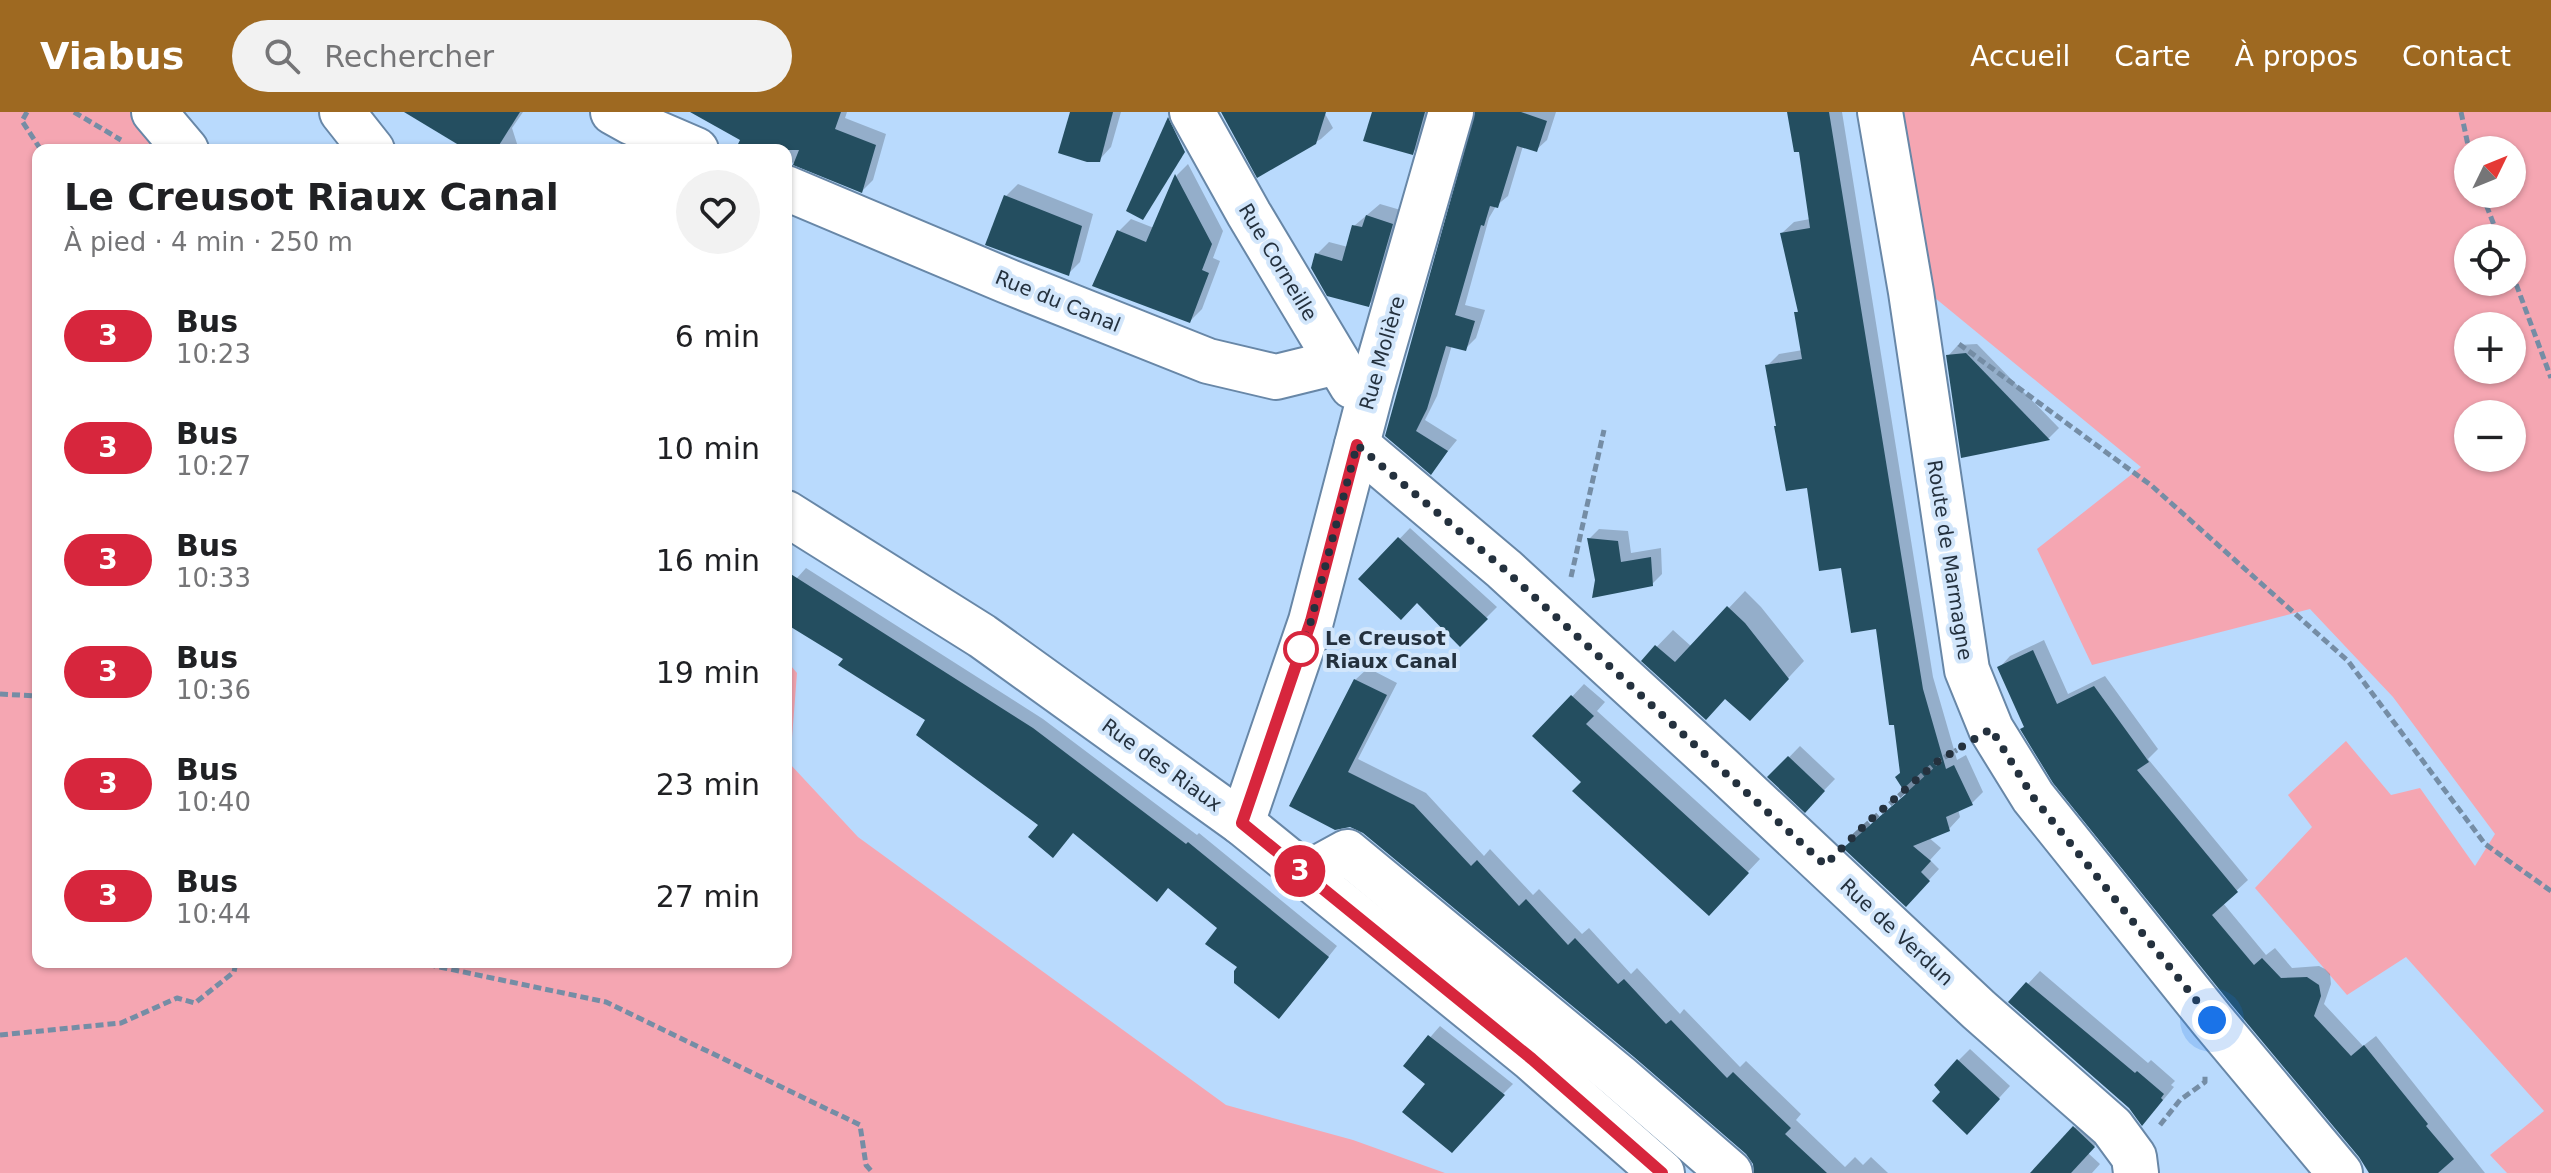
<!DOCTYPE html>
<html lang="fr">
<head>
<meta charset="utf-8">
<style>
  :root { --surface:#fff; --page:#f2f2f2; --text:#202124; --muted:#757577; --accent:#9e6921 }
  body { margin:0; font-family:"DejaVu Sans",sans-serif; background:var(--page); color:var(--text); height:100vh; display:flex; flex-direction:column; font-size:30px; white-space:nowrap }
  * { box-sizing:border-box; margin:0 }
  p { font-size:26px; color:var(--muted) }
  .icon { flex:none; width:44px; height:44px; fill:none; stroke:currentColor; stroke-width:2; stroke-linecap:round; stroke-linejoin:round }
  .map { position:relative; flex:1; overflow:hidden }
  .side { position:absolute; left:32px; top:32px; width:760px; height:824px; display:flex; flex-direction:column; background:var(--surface); border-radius:16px; box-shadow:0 2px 6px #0004 }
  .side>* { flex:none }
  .badge { padding:0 16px; border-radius:26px; font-size:28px; line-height:52px }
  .needle { width:52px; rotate:47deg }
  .controls { position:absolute; left:2454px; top:24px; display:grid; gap:16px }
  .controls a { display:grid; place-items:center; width:72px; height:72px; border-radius:50%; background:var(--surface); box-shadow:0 2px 6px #0004; font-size:40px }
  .you { position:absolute; width:40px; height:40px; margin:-20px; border:6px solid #fff; border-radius:50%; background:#1a73e8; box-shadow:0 0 0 12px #1a73e833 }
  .map>.badge { position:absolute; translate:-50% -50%; box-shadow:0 0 0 4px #fff }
  .round { display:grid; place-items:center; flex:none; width:84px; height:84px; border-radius:42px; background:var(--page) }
  .summary { display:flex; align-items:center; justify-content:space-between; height:136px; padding:0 32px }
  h1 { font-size:38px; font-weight:700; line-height:60px }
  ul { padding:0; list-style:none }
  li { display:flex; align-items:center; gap:24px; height:112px; padding:0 32px }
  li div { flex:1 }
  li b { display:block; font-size:30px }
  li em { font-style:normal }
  li .badge { min-width:88px; font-weight:700; text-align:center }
  header { display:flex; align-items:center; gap:48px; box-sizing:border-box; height:112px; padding:0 40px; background:var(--accent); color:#fff }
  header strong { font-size:38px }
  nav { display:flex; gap:44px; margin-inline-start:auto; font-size:28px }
  .search { width:560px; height:72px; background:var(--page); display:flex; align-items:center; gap:20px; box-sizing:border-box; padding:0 28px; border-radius:44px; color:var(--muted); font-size:30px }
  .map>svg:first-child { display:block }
  .green { fill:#f5a6b2; fill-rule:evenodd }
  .shadow { fill:#0003 }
  .building { fill:#244e60 }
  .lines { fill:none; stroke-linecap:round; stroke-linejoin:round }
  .minor-casing { stroke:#6887a7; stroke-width:48 }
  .path { stroke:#758da5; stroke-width:5; stroke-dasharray:8 4; stroke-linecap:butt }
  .minor { stroke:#fff; stroke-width:44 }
  .line-casing { stroke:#fff; stroke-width:18 }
  .line { stroke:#d7263d; stroke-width:12 }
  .walk { stroke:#24313e; stroke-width:8; stroke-dasharray:0 14.4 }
  .stop-dot { fill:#fff; stroke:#d7263d; stroke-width:4 }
  .labels { text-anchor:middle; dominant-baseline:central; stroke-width:8; stroke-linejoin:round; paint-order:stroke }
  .street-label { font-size:20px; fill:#24313e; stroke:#d2e6fb }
  .stop-label { font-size:20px; font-weight:bold; fill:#24313e; stroke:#d2e6fb; text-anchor:start }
</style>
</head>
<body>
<header>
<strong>Viabus</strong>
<div class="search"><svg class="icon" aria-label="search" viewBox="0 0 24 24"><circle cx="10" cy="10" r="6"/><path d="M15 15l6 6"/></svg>Rechercher</div>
<nav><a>Accueil</a><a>Carte</a><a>À propos</a><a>Contact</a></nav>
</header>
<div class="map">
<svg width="2551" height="1061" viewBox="0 0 2551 1061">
  <rect width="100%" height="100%" fill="#b9dafd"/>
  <!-- green -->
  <g class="green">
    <polygon points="0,0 143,0 169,38 38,38 38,850 786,850 786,548 797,561 790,652 858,725 1226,993 1353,1028 1445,1061 0,1061"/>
    <path d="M1903,0H2551V1061H2507L2490,1043L2544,999L2406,845L2347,883L2255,776L2312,715L2288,683L2346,629L2391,683L2420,676L2475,754L2495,722L2393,585L2310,497L2092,553L2037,437L2141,355L1929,181ZM2468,38H2512V82H2468ZM2468,126H2512V170H2468ZM2468,214H2512V258H2468ZM2468,302H2512V346H2468Z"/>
  </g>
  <!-- shadow -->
  <g class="shadow">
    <polygon points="408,0 523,0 512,16 519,38 470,38"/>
    <polygon points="694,0 847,0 845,6 886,22 873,68 862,79 796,51 786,50 786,38 751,38 743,27"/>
    <polygon points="1072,0 1121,0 1111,35 1099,48"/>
    <polygon points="1223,0 1324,0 1333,16 1321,27 1258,63"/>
    <polygon points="1374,0 1431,0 1422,31 1412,41"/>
    <polygon points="1477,0 1556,0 1547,28 1536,38 1523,34 1508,84 1496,94 1489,106 1465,193 1485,198 1476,226 1466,236 1452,233 1437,284 1425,308 1457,328 1431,360 1387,323"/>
    <polygon points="1789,0 1842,0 1933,565 1957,648 1966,643 1983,680 1972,691 1958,697 1960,705 1949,717 1928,725 1941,736 1930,748 1939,757 1906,793 1908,681 1902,660 1878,515 1842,453 1808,373 1768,253 1779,242 1803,238 1796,201 1799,198 1782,121 1794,110 1810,107 1800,38"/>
    <polygon points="1188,52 1223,119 1213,146 1220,149 1202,197 1190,209 1119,119 1131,107 1154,116 1177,63"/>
    <polygon points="1018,72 1093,102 1080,150 1068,162 1006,84"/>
    <polygon points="1380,92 1404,99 1381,181 1368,193 1317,142 1329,130 1348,135 1354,114"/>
    <polygon points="1977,232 2059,316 2049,326 1963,344 1948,244 1958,233"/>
    <polygon points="1410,416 1497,495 1460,532 1418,489 1361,467"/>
    <polygon points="1599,417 1628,419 1631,441 1661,436 1662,462 1652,472 1597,468 1589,427"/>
    <polygon points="806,456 1043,607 1197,723 1199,721 1337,834 1289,894 1220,816 1169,774 1074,719 1041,712 928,607 846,546 786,509 786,482 797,466"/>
    <polygon points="1745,479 1761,495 1804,549 1766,590 1726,585 1644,548 1673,518 1692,535"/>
    <polygon points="2044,528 2068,582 2105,564 2158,637 2148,647 2248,768 2223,791 2266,843 2275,836 2292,856 2319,854 2325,857 2330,862 2331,872 2324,892 2363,934 2376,924 2485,1061 2372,1061 2361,1044 2026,615 1999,556 2010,544"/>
    <polygon points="1368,556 1397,571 1358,647 1426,681 1484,744 1490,737 1533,783 1539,777 1582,822 1589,816 1631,862 1637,856 1680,902 1684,897 1740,955 1746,949 1801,1002 1796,1008 1845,1055 1855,1045 1863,1053 1871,1045 1888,1061 1759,1061 1748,1041 1635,943 1364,719 1350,713 1335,716 1355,568"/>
    <polygon points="1584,572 1605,590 1597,599 1760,747 1709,801 1584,669 1535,624"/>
    <polygon points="1800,634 1835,667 1805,698 1770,665"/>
    <polygon points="2040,859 2148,951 2151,948 2175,969 2171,973 2174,975 2154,999 2130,995 2011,890"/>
    <polygon points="1440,914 1513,972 1492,993 1406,953"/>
    <polygon points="1970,937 2010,974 1979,1008 1943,980 1958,949"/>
    <polygon points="2087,1003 2106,1021 2088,1041 2100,1052 2092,1061 2033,1061"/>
  </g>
  <!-- building -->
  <g class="building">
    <polygon points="404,0 520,0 496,38 467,38"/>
    <polygon points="690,0 841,0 835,17 876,33 862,81 793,53 799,38 735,38 740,28"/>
    <polygon points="1070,0 1113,0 1100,50 1087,50 1058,41"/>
    <polygon points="1221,0 1326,0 1316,32 1257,66"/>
    <polygon points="1372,0 1425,0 1413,43 1363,29"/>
    <polygon points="1475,0 1521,0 1547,9 1537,40 1517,34 1498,96 1490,94 1484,114 1481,113 1455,203 1475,209 1466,239 1446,234 1427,297 1416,319 1448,339 1431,363 1385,324"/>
    <polygon points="1787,0 1829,0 1923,577 1946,657 1954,653 1973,693 1946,705 1950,719 1913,734 1931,749 1921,760 1930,769 1906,795 1843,736 1906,682 1895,665 1900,661 1894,613 1889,613 1876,517 1851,521 1841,456 1819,459 1807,376 1786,379 1774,314 1776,314 1765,253 1802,247 1794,200 1798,200 1780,121 1810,116 1799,40 1794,40"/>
    <polygon points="1168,5 1185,40 1143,108 1126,99"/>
    <polygon points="1175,62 1212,132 1202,158 1209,161 1190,211 1092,174 1117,118 1146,130"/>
    <polygon points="1004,83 1082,114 1069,164 985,133"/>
    <polygon points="1366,103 1393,112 1369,195 1327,184 1311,156 1315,141 1342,149 1352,113 1362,115"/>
    <polygon points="1966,241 2050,328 1961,346 1946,243"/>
    <polygon points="1398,425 1488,507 1460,535 1417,491 1401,508 1358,467"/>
    <polygon points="1587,426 1618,429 1621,450 1651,445 1653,474 1592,486 1595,468"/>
    <polygon points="786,459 1033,616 1186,732 1188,730 1329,845 1279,907 1234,871 1234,859 1237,855 1205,832 1217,816 1168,776 1157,790 1073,721 1053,746 1028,725 1038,713 916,623 925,608 838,553 843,547 786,512"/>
    <polygon points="1727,494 1745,511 1789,567 1750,609 1725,587 1706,608 1641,549 1655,533 1675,550"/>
    <polygon points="2033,538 2057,592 2094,574 2149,650 2137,658 2238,780 2212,803 2254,853 2262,846 2281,866 2307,865 2319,873 2321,884 2314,904 2351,944 2364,933 2428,1012 2426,1014 2454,1047 2438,1061 2369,1061 2359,1045 2231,892 2053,671 2020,617 2024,615 1997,555"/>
    <polygon points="1354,567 1387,583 1348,660 1414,693 1471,754 1477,748 1519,794 1526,787 1568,833 1575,826 1618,872 1624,867 1666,912 1671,908 1727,966 1733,960 1791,1016 1785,1022 1827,1061 1754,1061 1753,1052 1746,1042 1634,945 1363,721 1350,715 1335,718 1289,694"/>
    <polygon points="1571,583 1594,604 1586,612 1749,761 1709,804 1572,679 1581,670 1532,624"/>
    <polygon points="1788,644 1825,679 1805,701 1767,665"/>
    <polygon points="2026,870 2135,961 2137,959 2164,982 2161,986 2163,988 2142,1014 2129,996 2008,890"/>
    <polygon points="1428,923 1505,983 1452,1041 1402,1000 1425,972 1403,954"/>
    <polygon points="1957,947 2000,987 1967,1023 1932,989 1940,980 1934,973"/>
    <polygon points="2073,1014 2095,1035 2071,1061 2030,1061"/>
  </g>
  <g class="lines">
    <!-- minor casing -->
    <g class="minor-casing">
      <g id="minor">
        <polyline points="154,0 186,38"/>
        <polyline points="342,0 372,38"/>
        <polyline points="613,0 631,10 696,38"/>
        <polyline points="1192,0 1249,102 1352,274"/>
        <polyline points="1880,0 1911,180 1967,558 1991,617 2033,685 2212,908 2340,1061"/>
        <polyline points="786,76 1007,169 1208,249 1276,265 1337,250"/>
        <polyline points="1357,333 1504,457 1721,656 1979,898 2112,1015 2134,1045 2136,1061"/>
        <polyline points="786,401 982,524 1242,711 1532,947 1662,1061"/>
        <polyline points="1242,711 1311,509 1372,275 1451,0"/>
        <polyline points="1305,763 1347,740 1618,964 1730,1061"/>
      </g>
    </g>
    <!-- path -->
    <g class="path">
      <polyline points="27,0 22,9 41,38"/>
      <polyline points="74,0 121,28"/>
      <polyline points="2461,0 2469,38"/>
      <polyline points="2482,82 2499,126"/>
      <polyline points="2512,161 2551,266"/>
      <polyline points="1959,232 2152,374 2348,549 2485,732 2551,779"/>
      <polyline points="1571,465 1604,318"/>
      <polyline points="0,582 38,584"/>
      <polyline points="1854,724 1938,649 1957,638"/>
      <polyline points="416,850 606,890 860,1013 866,1053 873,1061"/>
      <polyline points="0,923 121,911 177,886 195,891 234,860 236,850"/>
      <polyline points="2160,1013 2180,988 2205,970 2205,962"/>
    </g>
    <!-- minor -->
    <use href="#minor" class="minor"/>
  </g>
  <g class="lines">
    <!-- line casing -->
    <g class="line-casing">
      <polyline id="line" points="1357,333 1311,509 1242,711 1532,947 1662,1061"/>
    </g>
    <!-- line -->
    <use href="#line" class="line"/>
    <!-- walk -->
    <polyline class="walk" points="1301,537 1311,509 1357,333 1504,457 1825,753 1869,709 1938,649 1991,617 2033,685 2212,908"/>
  </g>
  <!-- markers -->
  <circle class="stop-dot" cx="1301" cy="537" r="16"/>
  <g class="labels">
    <!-- street labels -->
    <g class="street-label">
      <text transform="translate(1278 150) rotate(59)">Rue Corneille</text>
      <text transform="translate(1058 189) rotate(22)">Rue du Canal</text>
      <text transform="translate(1382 241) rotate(-74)">Rue Molière</text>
      <text transform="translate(1950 448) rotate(81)">Route de Marmagne</text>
      <text transform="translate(1162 653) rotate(36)">Rue des Riaux</text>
      <text transform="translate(1897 820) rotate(43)">Rue de Verdun</text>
    </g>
    <!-- stop labels -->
    <g class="stop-label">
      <text x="1325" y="526">Le Creusot<tspan x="1325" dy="23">Riaux Canal</tspan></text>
    </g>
  </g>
</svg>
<div class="controls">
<a><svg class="needle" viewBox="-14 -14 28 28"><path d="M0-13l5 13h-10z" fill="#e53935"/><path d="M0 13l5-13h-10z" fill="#757577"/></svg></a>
<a><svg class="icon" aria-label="locate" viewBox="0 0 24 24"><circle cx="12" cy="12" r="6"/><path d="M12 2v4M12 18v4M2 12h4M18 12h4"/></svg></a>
<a>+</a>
<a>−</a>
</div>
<div class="you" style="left:2212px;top:908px"></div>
<b class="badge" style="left:1300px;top:759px;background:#d7263d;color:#fff">3</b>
<section class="side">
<div class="summary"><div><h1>Le Creusot Riaux Canal</h1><p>À pied · 4 min · 250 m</p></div><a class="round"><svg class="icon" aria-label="heart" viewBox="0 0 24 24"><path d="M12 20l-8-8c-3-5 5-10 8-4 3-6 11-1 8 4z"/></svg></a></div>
<ul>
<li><span class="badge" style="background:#d7263d;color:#fff">3</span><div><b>Bus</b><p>10:23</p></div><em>6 min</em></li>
<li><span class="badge" style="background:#d7263d;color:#fff">3</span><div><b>Bus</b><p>10:27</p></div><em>10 min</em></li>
<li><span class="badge" style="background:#d7263d;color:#fff">3</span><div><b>Bus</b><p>10:33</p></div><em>16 min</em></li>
<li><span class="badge" style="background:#d7263d;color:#fff">3</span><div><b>Bus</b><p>10:36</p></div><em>19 min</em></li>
<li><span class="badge" style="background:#d7263d;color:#fff">3</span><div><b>Bus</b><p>10:40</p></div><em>23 min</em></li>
<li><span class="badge" style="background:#d7263d;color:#fff">3</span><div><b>Bus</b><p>10:44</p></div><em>27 min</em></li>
</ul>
</section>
</div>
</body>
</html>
